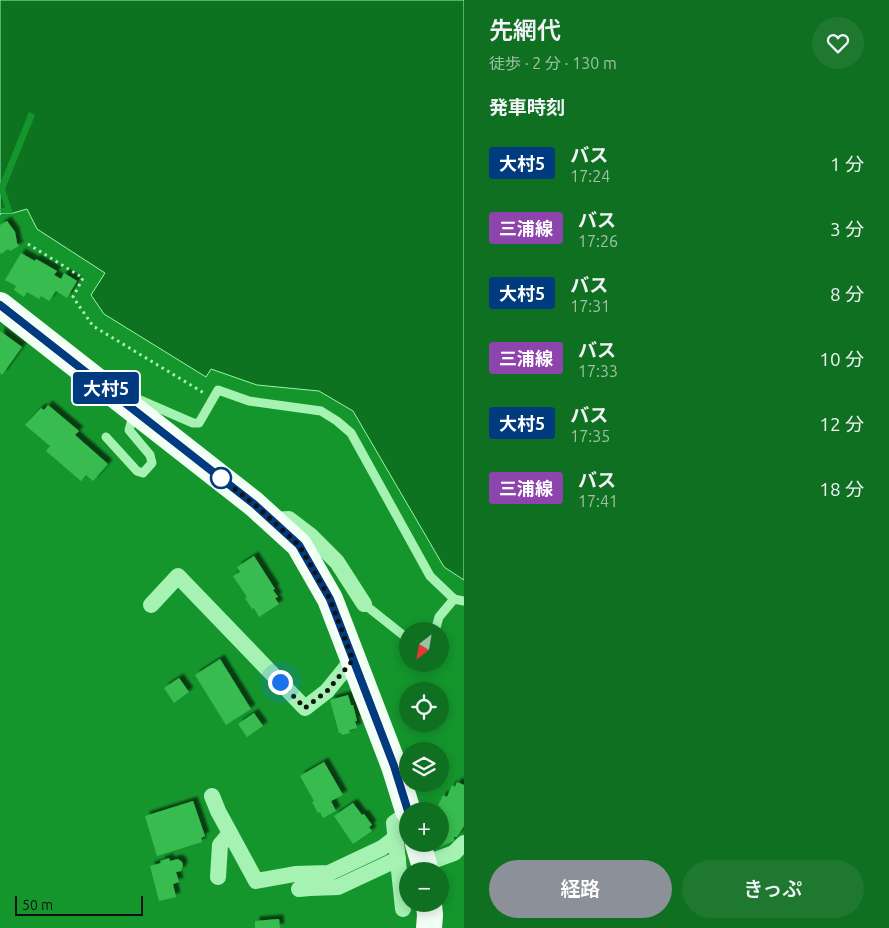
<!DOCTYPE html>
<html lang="ja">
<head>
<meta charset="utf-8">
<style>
  :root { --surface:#107022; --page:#1e782f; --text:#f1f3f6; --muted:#9cc1a5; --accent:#8c9099 }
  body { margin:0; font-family:Ubuntu,"Noto Sans JP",sans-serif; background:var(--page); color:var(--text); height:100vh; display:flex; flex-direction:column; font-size:19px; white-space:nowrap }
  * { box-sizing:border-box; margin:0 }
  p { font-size:16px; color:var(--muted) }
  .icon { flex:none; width:28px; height:28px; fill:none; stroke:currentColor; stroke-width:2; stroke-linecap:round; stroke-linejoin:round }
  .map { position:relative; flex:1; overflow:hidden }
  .panel { display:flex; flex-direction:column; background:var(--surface); width:425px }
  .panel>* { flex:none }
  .badge { padding:0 10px; border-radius:4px; font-size:18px; line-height:32px }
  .needle { width:32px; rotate:211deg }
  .controls { position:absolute; left:399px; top:622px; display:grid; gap:10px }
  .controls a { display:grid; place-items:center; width:50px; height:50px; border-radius:50%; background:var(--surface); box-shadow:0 2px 12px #0003; font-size:25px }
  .scale { position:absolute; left:15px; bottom:12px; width:128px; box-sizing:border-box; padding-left:5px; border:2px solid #111; border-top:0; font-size:14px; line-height:18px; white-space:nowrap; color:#111; -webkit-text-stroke:4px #15962d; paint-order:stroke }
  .you { position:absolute; width:25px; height:25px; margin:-12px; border:4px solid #fff; border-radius:50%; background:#1a73e8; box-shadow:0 0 0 8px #1a73e833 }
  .map>.badge { position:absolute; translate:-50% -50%; box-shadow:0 0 0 2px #fff }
  h2 { padding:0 25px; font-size:19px; line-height:45px }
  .round { display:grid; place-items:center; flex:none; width:52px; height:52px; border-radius:26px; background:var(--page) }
  .head { display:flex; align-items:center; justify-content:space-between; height:85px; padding:0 25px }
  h1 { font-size:24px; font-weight:600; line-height:38px }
  .button { display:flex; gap:10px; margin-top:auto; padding:10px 25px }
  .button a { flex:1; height:58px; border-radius:30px; background:var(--accent); color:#fff; font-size:20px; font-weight:600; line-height:58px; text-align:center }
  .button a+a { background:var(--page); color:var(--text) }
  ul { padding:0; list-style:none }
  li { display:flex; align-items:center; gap:15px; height:65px; padding:0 25px }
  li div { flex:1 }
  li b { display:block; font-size:19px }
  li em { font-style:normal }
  li .badge { min-width:55px; font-weight:700; text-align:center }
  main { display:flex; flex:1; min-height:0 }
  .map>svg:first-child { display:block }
  .water { fill:#0d7321; stroke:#98f5a7 }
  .pier { fill:#15962d }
  .building { fill:#39bc50; filter:url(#shadow) }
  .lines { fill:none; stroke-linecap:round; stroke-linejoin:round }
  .path { stroke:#a6f2b3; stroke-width:3; stroke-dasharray:2.5 4; stroke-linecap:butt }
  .lane { stroke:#a6f2b3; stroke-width:9 }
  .street { stroke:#a6f2b3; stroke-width:16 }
  .primary { stroke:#f1fff4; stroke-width:26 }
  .line-casing { stroke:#fff; stroke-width:11 }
  .line { stroke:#003b80; stroke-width:8 }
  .walk { stroke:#111; stroke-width:5; stroke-dasharray:0 9 }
  .stop-dot { fill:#fff; stroke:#003b80; stroke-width:2.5 }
</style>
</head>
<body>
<main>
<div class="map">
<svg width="464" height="928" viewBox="0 0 464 928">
  <defs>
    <filter id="shadow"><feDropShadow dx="4.5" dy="-4.5" stdDeviation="1" flood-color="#0009"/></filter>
  </defs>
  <rect width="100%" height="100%" fill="#15962d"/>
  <!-- water -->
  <polygon class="water" points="0,0 464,0 464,580 444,567 353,411 319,391 257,385 211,369 206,377 104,314 91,295 105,273 37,229 27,209 13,213 2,213 0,215"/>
  <!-- pier -->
  <polygon class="pier" points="29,112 35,115 5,189 13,213 2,213 0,209 5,207 0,193 0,184"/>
  <!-- building -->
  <g class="building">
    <polygon points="7,221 15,232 17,243 19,246 10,251 8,249 1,254 0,252 0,225"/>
    <polygon points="21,253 35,261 36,259 57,271 54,275 61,279 64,273 77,281 67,298 56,291 49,301 41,296 39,299 27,292 24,297 14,290 16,286 5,280"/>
    <polygon points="0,331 22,347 2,375 0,373"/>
    <polygon points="48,405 79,431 75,435 108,464 93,481 86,475 81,481 46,451 50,446 25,425 41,408 44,410"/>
    <polygon points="254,556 275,589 273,590 278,597 275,598 279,604 259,617 254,608 252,609 245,598 247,597 233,576 240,572 237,567"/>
    <polygon points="220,659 251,709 226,725 195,675"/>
    <polygon points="179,678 189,692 174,703 164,688"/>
    <polygon points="348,695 351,705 353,705 357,721 355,721 357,728 349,730 350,733 342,735 341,733 339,733 330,700"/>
    <polygon points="254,713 263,726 247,737 238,724"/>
    <polygon points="324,762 343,795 331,801 336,811 323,818 320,812 318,813 312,802 314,801 300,776"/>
    <polygon points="457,782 464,785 464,826 457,837 454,837 454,841 439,847 438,844 440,844 439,811 441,807 438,806 443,795 447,797 452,785 455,787"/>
    <polygon points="193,801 205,836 201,838 202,842 157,856 145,816"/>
    <polygon points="353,803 362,815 364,814 372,825 369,827 372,831 353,844 334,816"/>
    <polygon points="169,858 170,861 178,859 182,862 183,866 181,871 176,872 179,882 173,884 176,897 159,901 150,866 161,863 160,861"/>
    <polygon points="279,919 280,928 255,928 255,921"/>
  </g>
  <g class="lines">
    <!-- path -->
    <polyline class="path" points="28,244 83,278 73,297 93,326 204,393"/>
    <!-- lane -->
    <g class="lane">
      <polyline points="135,401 140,400 193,423 199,423 218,390 249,401 321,411 337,421 351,433 430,576 454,599"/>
      <polyline points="106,437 137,471 143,473 152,463 150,455 129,430 134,413"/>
      <polyline points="364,604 408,639"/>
      <polyline points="435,631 439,617 454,599 464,601"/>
    </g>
    <!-- street -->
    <g class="street">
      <polyline points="273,520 289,519 310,535 337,562 364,604"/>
      <polyline points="151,605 178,576 305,708 327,691 353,659"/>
      <polyline points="212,796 218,811 256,881 295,874 329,873 382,848 395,838"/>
      <polyline points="424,864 454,853 464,843"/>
      <polyline points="218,877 220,845 230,833"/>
      <polyline points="299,889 310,888 338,887 398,859"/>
      <polyline points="403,909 394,823 408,813"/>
    </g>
    <!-- primary -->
    <g class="primary">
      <polyline points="0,305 254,504 299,545 330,599 394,766 408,811"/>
      <polyline points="418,844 424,864 425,871"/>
      <polyline points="429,928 430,915 429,904"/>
    </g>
  </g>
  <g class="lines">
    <!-- line casing -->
    <g class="line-casing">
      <polyline id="line" points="0,305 254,504 299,545 330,599 394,766 408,811"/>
    </g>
    <!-- line -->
    <use href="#line" class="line"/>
    <!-- walk -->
    <polyline class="walk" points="221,478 254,504 299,545 330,599 353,660 327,691 305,708 280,682"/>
  </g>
  <!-- markers -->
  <circle class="stop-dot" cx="221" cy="478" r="10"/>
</svg>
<div class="controls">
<a><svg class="needle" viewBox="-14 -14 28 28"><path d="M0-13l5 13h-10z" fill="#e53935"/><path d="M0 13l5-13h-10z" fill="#9cc1a5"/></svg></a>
<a><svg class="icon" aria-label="locate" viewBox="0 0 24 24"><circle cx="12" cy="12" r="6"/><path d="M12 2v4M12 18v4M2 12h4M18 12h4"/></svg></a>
<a><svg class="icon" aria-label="layers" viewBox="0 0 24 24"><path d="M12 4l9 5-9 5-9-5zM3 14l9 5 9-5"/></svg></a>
<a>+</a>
<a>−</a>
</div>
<div class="scale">50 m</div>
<div class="you" style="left:280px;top:682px"></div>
<b class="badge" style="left:106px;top:388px;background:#003b80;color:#fff">大村5</b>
</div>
<section class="panel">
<div class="head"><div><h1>先網代</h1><p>徒歩 · 2 分 · 130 m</p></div><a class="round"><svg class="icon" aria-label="heart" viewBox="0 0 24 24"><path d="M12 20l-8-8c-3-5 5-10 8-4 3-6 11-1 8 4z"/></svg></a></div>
<h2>発車時刻</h2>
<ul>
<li><span class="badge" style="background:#003b80;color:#fff">大村5</span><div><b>バス</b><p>17:24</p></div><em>1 分</em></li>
<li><span class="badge" style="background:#8e44ad;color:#fff">三浦線</span><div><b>バス</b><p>17:26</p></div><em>3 分</em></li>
<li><span class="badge" style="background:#003b80;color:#fff">大村5</span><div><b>バス</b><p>17:31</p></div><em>8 分</em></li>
<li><span class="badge" style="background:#8e44ad;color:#fff">三浦線</span><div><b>バス</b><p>17:33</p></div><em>10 分</em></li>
<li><span class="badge" style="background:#003b80;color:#fff">大村5</span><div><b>バス</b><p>17:35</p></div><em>12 分</em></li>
<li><span class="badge" style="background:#8e44ad;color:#fff">三浦線</span><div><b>バス</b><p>17:41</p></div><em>18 分</em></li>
</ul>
<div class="button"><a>経路</a><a>きっぷ</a></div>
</section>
</main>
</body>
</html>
